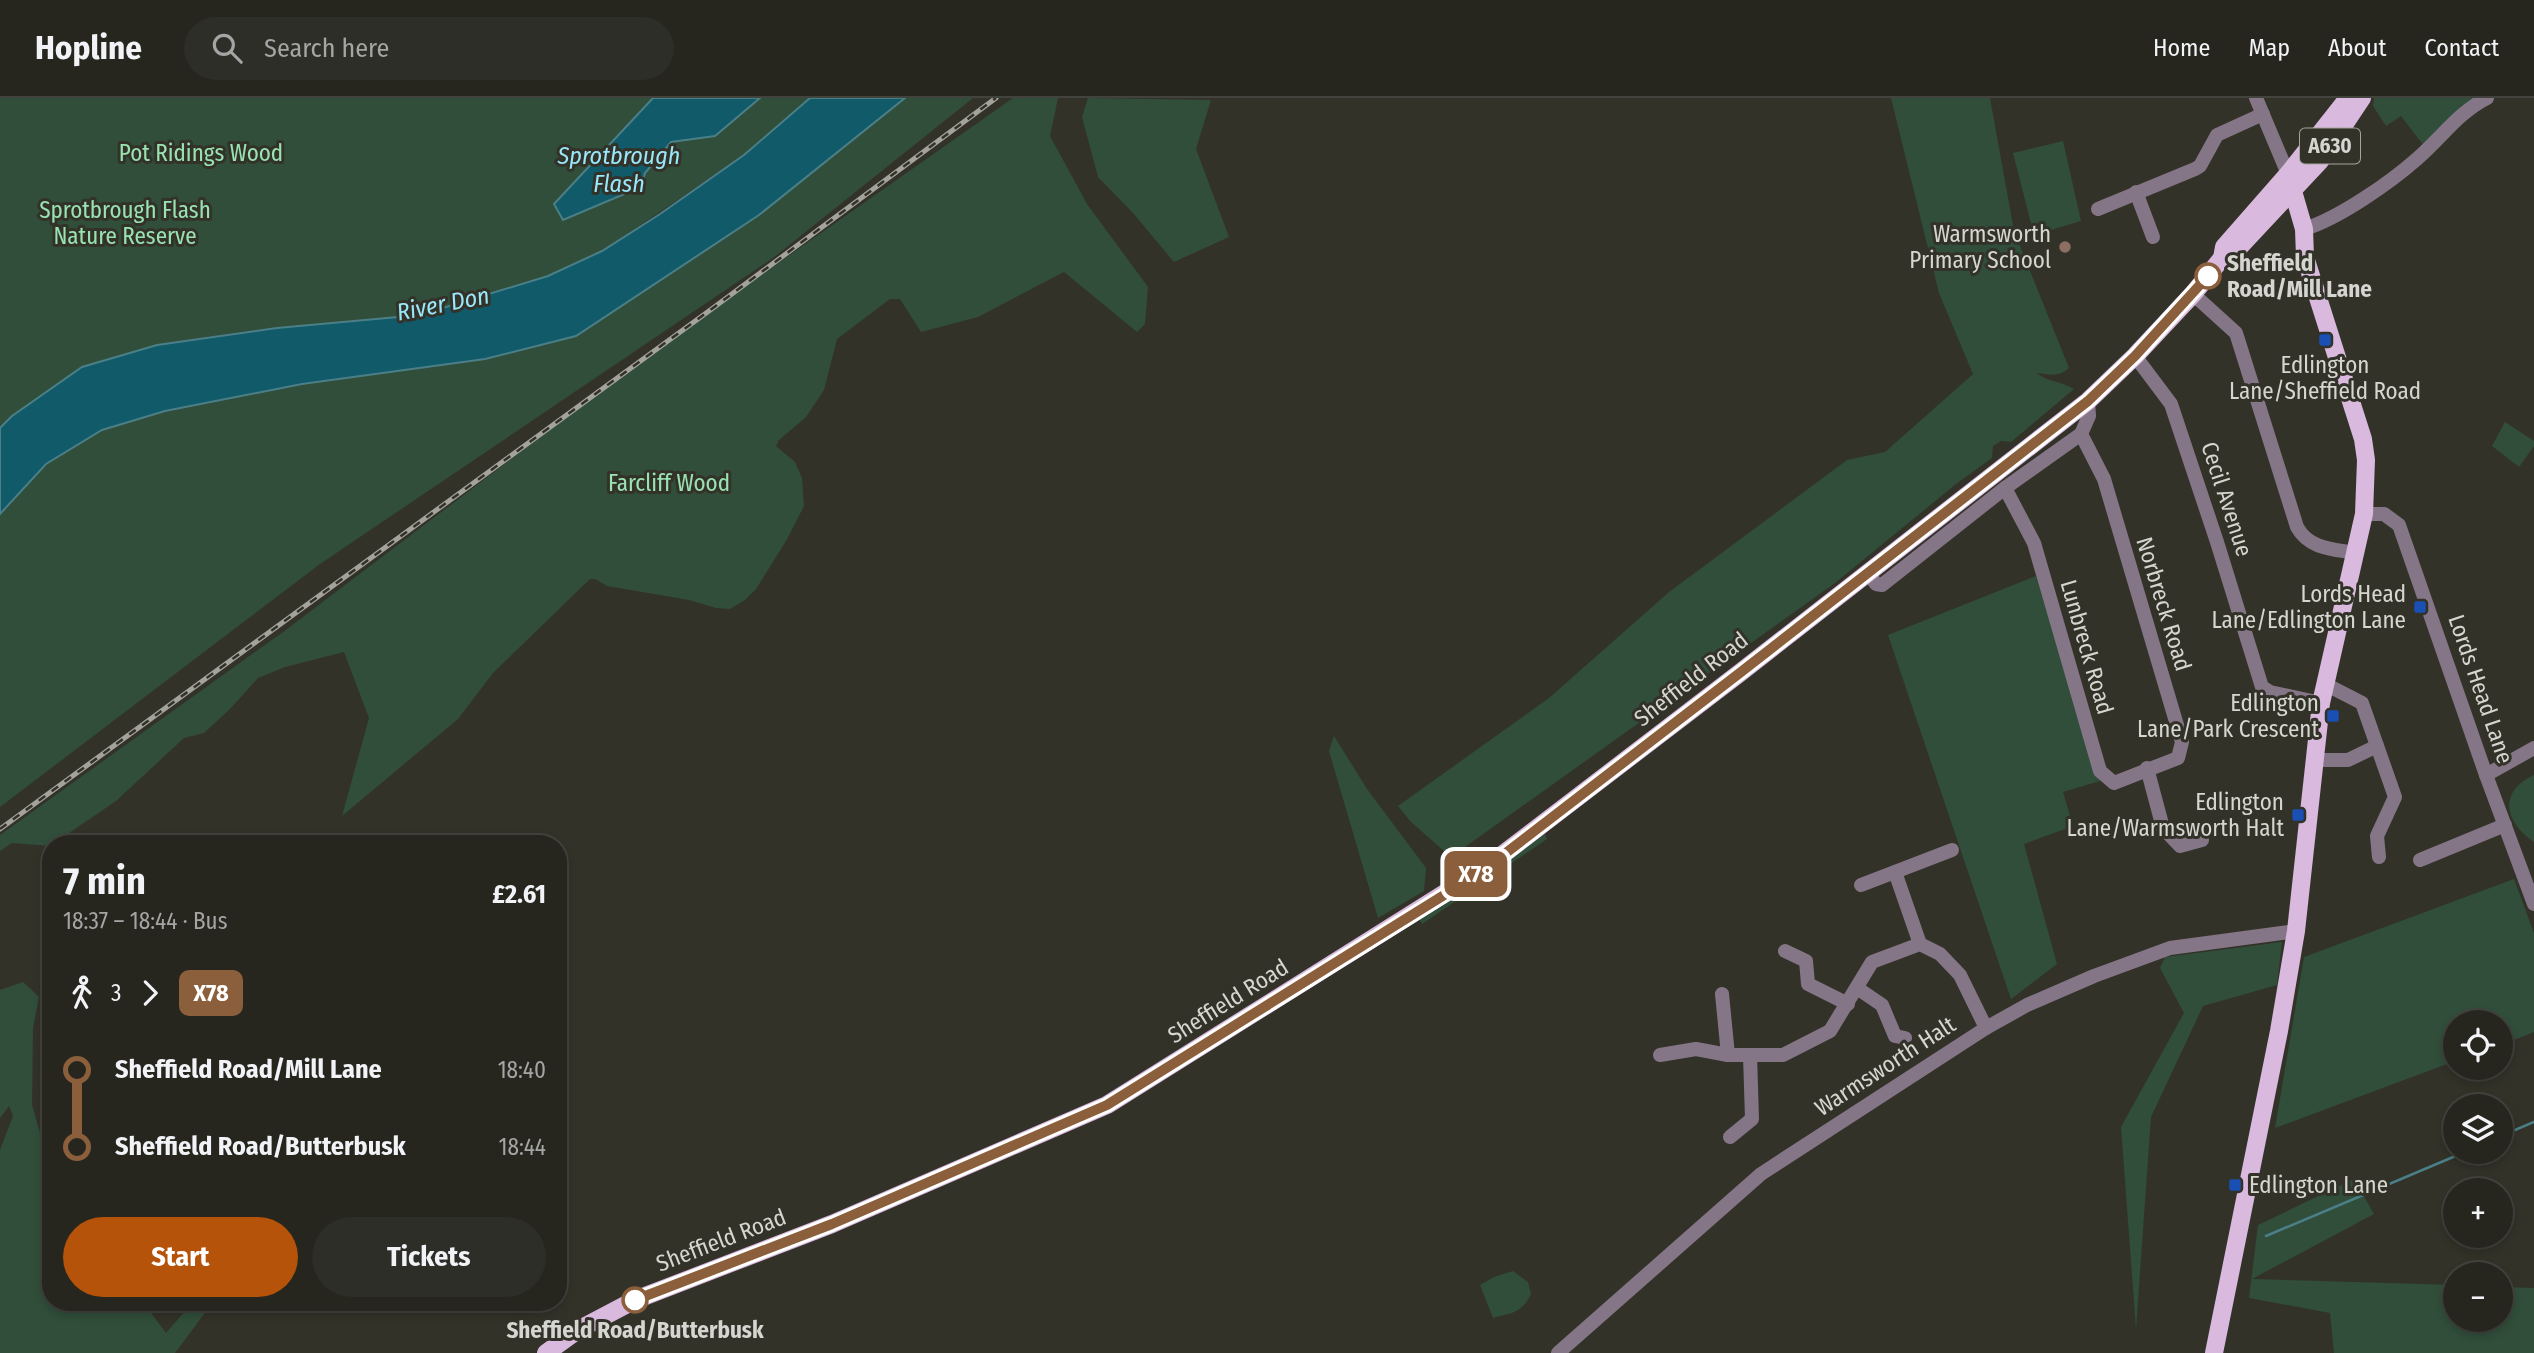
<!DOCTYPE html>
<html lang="en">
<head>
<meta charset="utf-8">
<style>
  :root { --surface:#26261f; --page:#2e2e28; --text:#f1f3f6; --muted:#a4a5a4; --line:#42433d; --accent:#b45309 }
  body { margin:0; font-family:"Fira Sans Condensed",sans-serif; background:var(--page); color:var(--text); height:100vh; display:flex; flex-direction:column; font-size:26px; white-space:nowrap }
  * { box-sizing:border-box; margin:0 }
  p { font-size:23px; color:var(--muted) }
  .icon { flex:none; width:38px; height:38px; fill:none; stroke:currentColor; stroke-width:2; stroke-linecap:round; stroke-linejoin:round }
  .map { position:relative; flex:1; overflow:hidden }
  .sheet { position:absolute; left:42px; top:737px; width:525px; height:476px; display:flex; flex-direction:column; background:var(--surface); border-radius:28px; box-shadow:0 4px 10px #0003,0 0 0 2px var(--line) }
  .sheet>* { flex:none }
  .badge { padding:0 14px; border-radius:10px; font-size:24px; line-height:46px }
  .buttons { position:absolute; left:2443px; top:912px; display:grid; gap:14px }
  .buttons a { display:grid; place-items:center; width:70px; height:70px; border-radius:50%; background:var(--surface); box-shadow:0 4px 10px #0003,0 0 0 2px var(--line); font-size:35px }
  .map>.badge { position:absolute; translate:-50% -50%; box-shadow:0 0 0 4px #fff }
  .legs { display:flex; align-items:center; gap:10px; height:77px; padding:0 21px; font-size:23px }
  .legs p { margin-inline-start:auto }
  .headline { display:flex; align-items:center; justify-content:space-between; height:119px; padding:0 21px }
  h1 { font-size:38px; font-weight:700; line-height:52px }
  .cta { display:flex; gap:14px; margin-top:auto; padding:14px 21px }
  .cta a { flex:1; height:80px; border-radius:42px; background:var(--accent); color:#fff; font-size:28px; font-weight:700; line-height:80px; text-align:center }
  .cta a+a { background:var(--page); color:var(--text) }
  ul { padding:0 21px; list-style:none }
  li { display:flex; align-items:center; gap:24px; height:77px; font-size:26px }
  li i { display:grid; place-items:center; width:10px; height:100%; margin:0 9px; background:currentColor }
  li i::after { content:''; width:18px; height:18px; margin:-9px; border:5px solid; border-radius:50%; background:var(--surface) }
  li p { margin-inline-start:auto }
  li:first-child i { background:linear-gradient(#0000 50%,currentColor 0) }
  li:last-child i { background:linear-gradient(currentColor 50%,#0000 0) }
  header { display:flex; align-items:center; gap:42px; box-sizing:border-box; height:98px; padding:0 35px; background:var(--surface); border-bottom:2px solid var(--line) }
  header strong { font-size:33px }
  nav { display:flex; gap:38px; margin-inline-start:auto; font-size:24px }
  .search { width:490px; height:63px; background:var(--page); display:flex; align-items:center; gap:18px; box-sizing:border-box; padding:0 24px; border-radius:38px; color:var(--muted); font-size:26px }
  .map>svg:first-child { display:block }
  .green { fill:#304e3a }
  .water { fill:#105a69; stroke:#4b7f88; stroke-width:2 }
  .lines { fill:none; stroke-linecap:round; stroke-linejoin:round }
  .stream { stroke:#4b7f88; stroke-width:2.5 }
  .minor { stroke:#857687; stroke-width:14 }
  .major { stroke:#d9b9dd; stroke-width:18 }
  .rail-casing { stroke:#a3a39c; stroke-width:5 }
  .rail { stroke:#333229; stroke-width:2.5; stroke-dasharray:8; stroke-linecap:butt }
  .line-1-casing { stroke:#fff; stroke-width:16 }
  .line-1 { stroke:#8b5e3c; stroke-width:10 }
  .education-dot { fill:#8d6e63; stroke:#333229; stroke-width:2.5 }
  .stop-1-dot { fill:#fff; stroke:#8b5e3c; stroke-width:3.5 }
  .transit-dot { fill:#1a4fb4; stroke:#333229; stroke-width:2.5 }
  .labels { text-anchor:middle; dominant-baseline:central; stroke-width:6; stroke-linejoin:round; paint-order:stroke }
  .shield { fill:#333229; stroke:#a5a59e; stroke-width:2 }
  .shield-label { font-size:21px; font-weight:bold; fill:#d6d6d0 }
  .park-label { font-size:23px; fill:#99e3b2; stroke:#333229 }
  .poi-label { font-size:23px; fill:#d6d6d0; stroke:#333229; text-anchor:end }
  .stop-label { font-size:23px; font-weight:bold; fill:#d6d6d0; stroke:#333229; text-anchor:start }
  .street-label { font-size:23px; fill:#d6d6d0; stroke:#333229 }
  .water-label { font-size:24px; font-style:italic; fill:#99e7fa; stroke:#333229 }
</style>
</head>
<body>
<header>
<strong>Hopline</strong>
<div class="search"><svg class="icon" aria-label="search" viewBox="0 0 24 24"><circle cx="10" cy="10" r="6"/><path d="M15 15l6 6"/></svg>Search here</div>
<nav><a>Home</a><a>Map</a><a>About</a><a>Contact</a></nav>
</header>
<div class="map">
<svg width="2534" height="1255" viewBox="0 0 2534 1255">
  <rect width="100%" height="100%" fill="#333229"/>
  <!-- green -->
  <g class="green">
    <polygon points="0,0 810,0 744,57 602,153 548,178 420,217 277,230 157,247 82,269 12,318 0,330"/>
    <polygon points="905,0 973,0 773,160 320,466 0,709 0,416 46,366 102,332 165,313 302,286 485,261 576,238 759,117"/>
    <polygon points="1013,0 1058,0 1050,38 1087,106 1148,189 1145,226 1137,234 1064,174 978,219 921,234 900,201 890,201 837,241 824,292 806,319 779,342 776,348 795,364 802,380 804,408 786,443 756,491 745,502 730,511 716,510 689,502 607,488 595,481 590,481 493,575 458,621 342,718 369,620 344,554 285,569 258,580 230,611 204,635 184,640 116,703 50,748 12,745 0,753 0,737 283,534 659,249"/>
    <polygon points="1088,0 1211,2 1196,51 1229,139 1174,164 1133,115 1098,79 1082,19"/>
    <path d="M1891,0H1990L2014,133L2069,270C2058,280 2049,276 2037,275C2048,284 2061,283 2074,291L2011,344L2001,343L1993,348L1992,360L1956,386L1835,485L1451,759L1411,724L1398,708L1549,600L1669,494L1847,362L1885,354L1973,276L1939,195Z"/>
    <polygon points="2374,0 2476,0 2460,10 2424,48 2401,18 2386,28 2373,8"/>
    <polygon points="2063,43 2081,123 2034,137 2013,55"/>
    <polygon points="2505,324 2534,343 2534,348 2519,369 2492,348"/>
    <polygon points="2036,478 2100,683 2063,694 2073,728 2024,746 2057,866 2011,901 1888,537"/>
    <polygon points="1334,638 1367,691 1426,770 1424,793 1378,820 1329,653"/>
    <path d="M2534,677V744C2504,724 2498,693 2534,677Z"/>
    <polygon points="1543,732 1547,741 1422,826 1418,819"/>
    <polygon points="2514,781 2534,835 2534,934 2501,947 2501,924 2455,924 2455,963 2275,1030 2304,859"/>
    <polygon points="2282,844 2277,887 2203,908 2151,1019 2136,1231 2121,1029 2184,915 2160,870 2165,859"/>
    <polygon points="23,884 39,899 33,930 32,1007 51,1073 51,1204 133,1204 148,1211 166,1235 193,1204 213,1204 175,1255 0,1255 0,1052 13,1018 9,1008 0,1020 0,892"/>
    <polygon points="2354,1081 2374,1116 2252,1181 2455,1187 2455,1222 2501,1222 2501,1189 2534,1190 2534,1255 2334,1255 2330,1215 2249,1200 2258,1127"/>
    <path d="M1513,1173L1528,1184L1531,1196C1522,1215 1512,1215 1493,1220L1480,1187L1494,1179Z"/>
  </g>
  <!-- water -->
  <g class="water">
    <polygon points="653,0 760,0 715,38 671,44 645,75 641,89 563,122 554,106"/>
    <polygon points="810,0 905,0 759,117 576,238 485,261 302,286 165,313 102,332 46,366 0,416 0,330 12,318 82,269 157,247 277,230 420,217 548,178 602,153 660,116 744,57"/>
  </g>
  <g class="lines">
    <!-- stream -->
    <g class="stream">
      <polyline points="2501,1038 2534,1024"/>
      <polyline points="2266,1138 2465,1054"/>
    </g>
    <!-- minor -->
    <g class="minor">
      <polyline points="2256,0 2288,76"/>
      <polyline points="2136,94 2153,139"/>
      <polyline points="2098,111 2195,71 2200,68 2217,37 2263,16"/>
      <path d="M2304,131C2338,121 2391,84 2418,60C2442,39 2459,14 2487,0"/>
      <path d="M2193,196L2236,235L2297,429C2309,451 2333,451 2356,455"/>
      <polyline points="2135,258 2171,306 2217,444 2262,589 2270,594 2321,605"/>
      <polyline points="2005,390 2034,445 2100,673 2114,685 2178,660 2182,644 2104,381 2081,336"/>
      <polyline points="2364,416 2384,416 2399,427 2486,677 2534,806"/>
      <polyline points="1868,475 1876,486 1882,487 2005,390 2081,336 2089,318 2088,303"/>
      <polyline points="2325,586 2362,605 2395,699 2377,738 2379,759"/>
      <polyline points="2315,662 2348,662 2377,648"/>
      <polyline points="2147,670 2163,730 2180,748 2202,742"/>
      <polyline points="2486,677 2534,650"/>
      <polyline points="2420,762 2505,727"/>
      <polyline points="1895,774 1920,846"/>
      <polyline points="1861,787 1952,752"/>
      <polyline points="1785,853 1806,863 1808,886 1848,906"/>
      <polyline points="1857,890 1882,907 1895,938 1905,940"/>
      <polyline points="1722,896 1728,957"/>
      <polyline points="1660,957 1696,951 1728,957 1783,957 1830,933 1872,864 1920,846 1940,856 1960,877 1986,930"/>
      <polyline points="1730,1039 1752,1021 1750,957"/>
      <polyline points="1558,1255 1761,1076 1986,930 2027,907 2094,878 2170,850 2296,833"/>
    </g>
    <!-- major -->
    <g class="major">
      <polyline points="2222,160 2232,157 2320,63 2362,0"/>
      <polyline points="546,1255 578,1232 635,1202 832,1126 1107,1007 1485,770 1741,574 2088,303 2135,258 2193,196 2222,160 2224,149 2288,76 2348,0"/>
      <polyline points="2214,1255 2279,933 2296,833 2321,605 2364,416 2366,362 2363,341 2305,159 2304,131 2288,76"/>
    </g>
    <!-- rail casing -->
    <g class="rail-casing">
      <polyline id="rail" points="0,731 713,210 996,0"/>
    </g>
    <!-- rail -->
    <use href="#rail" class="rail"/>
  </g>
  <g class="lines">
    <!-- line-1 casing -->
    <g class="line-1-casing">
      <polyline id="line-1" points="635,1202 832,1126 1107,1007 1449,794 1485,771 1741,574 2088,303 2135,258 2208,178"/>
    </g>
    <!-- line-1 -->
    <use href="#line-1" class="line-1"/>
  </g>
  <!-- markers -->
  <circle class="education-dot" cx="2065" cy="149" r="7"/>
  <g class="stop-1-dot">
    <circle cx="2208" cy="178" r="12"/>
    <circle cx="635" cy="1202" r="12"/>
  </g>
  <g class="transit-dot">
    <rect x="2318" y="235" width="14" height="14" rx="3.5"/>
    <rect x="2413" y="502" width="14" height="14" rx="3.5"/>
    <rect x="2326" y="611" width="14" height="14" rx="3.5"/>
    <rect x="2291" y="710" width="14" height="14" rx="3.5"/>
    <rect x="2228" y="1080" width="14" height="14" rx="3.5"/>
  </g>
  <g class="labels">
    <!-- shield labels -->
    <rect class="shield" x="2300" y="30.5" width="60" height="35" rx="5"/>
    <g class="shield-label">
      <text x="2330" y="48">A630</text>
    </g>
    <!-- park labels -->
    <g class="park-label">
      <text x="201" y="55">Pot Ridings Wood</text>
      <text x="125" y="112">Sprotbrough Flash<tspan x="125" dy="26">Nature Reserve</tspan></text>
      <text x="669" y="385">Farcliff Wood</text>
    </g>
    <!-- poi labels -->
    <g class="poi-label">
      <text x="2051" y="136">Warmsworth<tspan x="2051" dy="26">Primary School</tspan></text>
      <text x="2325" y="267" text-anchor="middle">Edlington<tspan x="2325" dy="26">Lane/Sheffield Road</tspan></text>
      <text x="2406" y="496">Lords Head<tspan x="2406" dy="26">Lane/Edlington Lane</tspan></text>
      <text x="2319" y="605">Edlington<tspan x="2319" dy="26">Lane/Park Crescent</tspan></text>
      <text x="2284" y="704">Edlington<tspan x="2284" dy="26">Lane/Warmsworth Halt</tspan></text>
      <text x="2249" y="1087" text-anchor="start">Edlington Lane</text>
    </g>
    <!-- stop labels -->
    <g class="stop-label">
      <text x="2227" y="165">Sheffield<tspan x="2227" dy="26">Road/Mill Lane</tspan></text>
      <text x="635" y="1232" text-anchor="middle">Sheffield Road/Butterbusk</text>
    </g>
    <!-- street labels -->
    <g class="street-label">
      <text transform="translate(2227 401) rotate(72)">Cecil Avenue</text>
      <text transform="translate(2164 506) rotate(73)">Norbreck Road</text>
      <text transform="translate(2087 549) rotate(74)">Lunbreck Road</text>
      <text transform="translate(1691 581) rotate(-38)">Sheffield Road</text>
      <text transform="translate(2481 591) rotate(71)">Lords Head Lane</text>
      <text transform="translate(1228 903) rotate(-32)">Sheffield Road</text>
      <text transform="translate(1885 968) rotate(-33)">Warmsworth Halt</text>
      <text transform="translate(721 1142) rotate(-21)">Sheffield Road</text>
    </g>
    <!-- water labels -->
    <g class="water-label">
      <text x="619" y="58">Sprotbrough<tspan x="619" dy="28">Flash</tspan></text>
      <text transform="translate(443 206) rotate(-11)">River Don</text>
    </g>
  </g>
</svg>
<div class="buttons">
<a><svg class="icon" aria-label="locate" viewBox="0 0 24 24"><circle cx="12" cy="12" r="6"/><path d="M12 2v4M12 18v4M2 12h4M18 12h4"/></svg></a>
<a><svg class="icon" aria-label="layers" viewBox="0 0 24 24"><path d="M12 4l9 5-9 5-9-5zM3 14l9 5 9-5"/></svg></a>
<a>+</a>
<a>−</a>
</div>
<b class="badge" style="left:1476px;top:776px;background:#8b5e3c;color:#fff">X78</b>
<section class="sheet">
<div class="headline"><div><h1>7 min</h1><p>18:37 – 18:44 · Bus</p></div><b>£2.61</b></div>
<div class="legs"><svg class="icon" aria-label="walk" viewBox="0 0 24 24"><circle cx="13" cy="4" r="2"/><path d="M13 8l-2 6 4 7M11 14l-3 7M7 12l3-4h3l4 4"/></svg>3<svg class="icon" aria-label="forward" viewBox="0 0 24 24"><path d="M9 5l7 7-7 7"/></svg><b class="badge" style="background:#8b5e3c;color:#fff">X78</b></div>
<ul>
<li><i style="color:#8b5e3c"></i><b>Sheffield Road/Mill Lane</b><p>18:40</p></li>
<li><i style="color:#8b5e3c"></i><b>Sheffield Road/Butterbusk</b><p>18:44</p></li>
</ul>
<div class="cta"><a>Start</a><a>Tickets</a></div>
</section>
</div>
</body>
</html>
